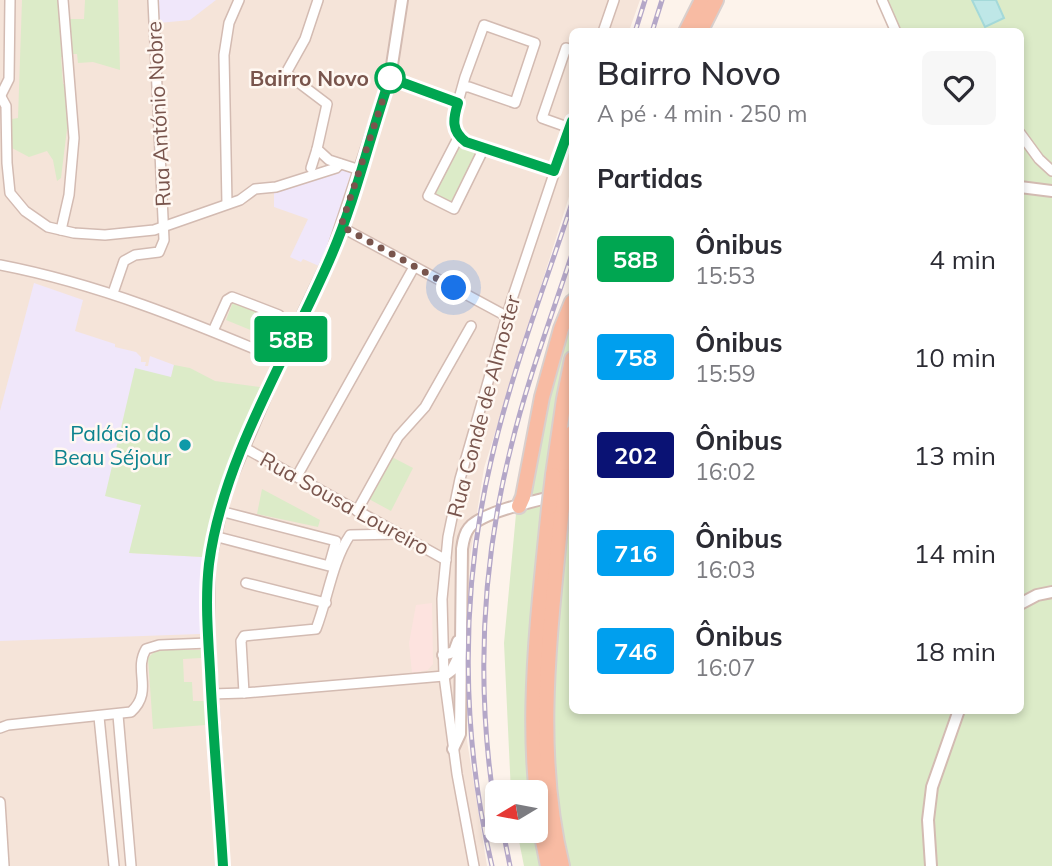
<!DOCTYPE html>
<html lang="pt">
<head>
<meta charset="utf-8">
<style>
  :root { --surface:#fff; --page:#f7f7f7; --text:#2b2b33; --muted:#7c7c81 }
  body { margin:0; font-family:Mulish,sans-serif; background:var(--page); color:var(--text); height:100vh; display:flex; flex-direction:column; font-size:26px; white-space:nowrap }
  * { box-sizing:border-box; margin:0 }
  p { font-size:23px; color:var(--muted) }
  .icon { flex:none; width:38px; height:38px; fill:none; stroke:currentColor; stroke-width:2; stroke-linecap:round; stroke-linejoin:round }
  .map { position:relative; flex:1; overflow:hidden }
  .sheet { position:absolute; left:569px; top:28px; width:455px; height:686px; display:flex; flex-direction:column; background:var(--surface); border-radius:10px; box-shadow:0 4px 10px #0003 }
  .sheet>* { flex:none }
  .badge { padding:0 14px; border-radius:5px; font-size:24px; line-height:46px }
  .needle { width:46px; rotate:260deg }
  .buttons { position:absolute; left:485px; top:780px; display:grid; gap:14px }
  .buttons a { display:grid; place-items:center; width:63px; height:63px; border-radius:10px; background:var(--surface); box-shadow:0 4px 10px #0003; font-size:35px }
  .you { position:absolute; width:35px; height:35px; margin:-18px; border:5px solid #fff; border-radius:50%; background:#1a73e8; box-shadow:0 0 0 10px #1a73e833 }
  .map>.badge { position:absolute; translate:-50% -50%; box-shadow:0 0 0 4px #fff }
  h2 { padding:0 28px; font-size:26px; line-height:63px }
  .round { display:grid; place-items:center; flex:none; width:74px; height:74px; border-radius:10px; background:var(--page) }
  .overview { display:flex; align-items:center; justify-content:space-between; height:119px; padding:0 28px }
  h1 { font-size:33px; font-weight:600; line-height:52px }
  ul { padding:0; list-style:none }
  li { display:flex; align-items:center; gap:21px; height:98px; padding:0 28px }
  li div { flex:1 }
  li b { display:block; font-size:26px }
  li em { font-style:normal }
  li .badge { min-width:77px; font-weight:700; text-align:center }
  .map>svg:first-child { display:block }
  .residential { fill:#f5e4d9 }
  .commercial { fill:#fde3df }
  .education { fill:#f0e7fa }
  .green { fill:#dcebc8 }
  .water { fill:#bee7e7; stroke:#a4d9d9; stroke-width:2 }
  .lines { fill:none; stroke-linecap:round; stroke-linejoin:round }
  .minor-casing { stroke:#d3bbb2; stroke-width:12 }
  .tertiary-casing { stroke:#d3bbb2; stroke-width:14 }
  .trunk-casing { stroke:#d9cfcd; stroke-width:18 }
  .minor { stroke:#fff; stroke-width:9 }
  .tertiary { stroke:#fff; stroke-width:10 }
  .trunk { stroke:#f8bba3; stroke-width:14 }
  .rail-casing { stroke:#b4a7c8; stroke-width:5 }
  .rail { stroke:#fff8f2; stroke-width:2.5; stroke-dasharray:8; stroke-linecap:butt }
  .trunk-bridge-casing { stroke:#d9cfcd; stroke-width:18; stroke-linecap:butt }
  .trunk-bridge { stroke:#f8bba3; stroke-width:14 }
  .line-casing { stroke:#fff; stroke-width:16 }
  .line { stroke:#00a651; stroke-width:10 }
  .walk { stroke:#79554d; stroke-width:7; stroke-dasharray:0 12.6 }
  .stop-dot { fill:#fff; stroke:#00a651; stroke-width:3.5 }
  .culture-dot { fill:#0f9aa8; stroke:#fff8f2; stroke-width:2.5 }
  .labels { text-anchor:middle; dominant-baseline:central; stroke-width:5; stroke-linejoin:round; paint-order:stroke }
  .stop-label { font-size:21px; font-weight:bold; fill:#79554d; stroke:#fff8f2; text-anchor:end }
  .street-label { font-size:21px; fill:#79554d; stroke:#fff8f2 }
  .culture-label { font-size:21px; fill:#0d838f; stroke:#fff8f2; text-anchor:end }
</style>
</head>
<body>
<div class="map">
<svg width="1052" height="866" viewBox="0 0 1052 866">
  <rect width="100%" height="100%" fill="#fdf3eb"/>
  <!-- residential -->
  <polygon class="residential" points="0,0 640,0 629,31 572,32 572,187 484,468 470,557 465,728 487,866 0,866"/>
  <!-- commercial -->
  <polygon class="commercial" points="432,603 433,664 428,670 412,673 409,643 416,605"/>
  <!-- education -->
  <g class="education">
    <polygon points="158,0 216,0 190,20 159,23"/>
    <polygon points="340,168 351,172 336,224 319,266 303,259 301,262 290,257 308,219 274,207 274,189"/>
    <polygon points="34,283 83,300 75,331 115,344 115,347 136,352 141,357 141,362 146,362 145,366 148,366 150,356 174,365 130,553 203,557 200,634 0,641 0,411"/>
  </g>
  <!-- green -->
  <g class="green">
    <polygon points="22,0 60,0 66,56 61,57 63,84 68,85 71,128 67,129 61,178 57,181 53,160 47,151 29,157 12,148 12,119 18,118"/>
    <polygon points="85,0 118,0 120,70 93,62 78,63 77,54 72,54 69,19 84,19"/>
    <polygon points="881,0 1052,0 1052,866 524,866 517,831 536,831 536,793 511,793 504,643 516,514 550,348 572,283 572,710 1020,710 1020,32 896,31"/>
    <polygon points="457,143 479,153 456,202 449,204 436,196 434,189"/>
    <polygon points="233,302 287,324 277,347 261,341 263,335 226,320"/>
    <path d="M174,365L190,368L215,381L260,387C235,442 216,498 203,557L129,553L141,505L105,496L135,368L171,377Z"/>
    <polygon points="390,456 413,468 391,511 367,498"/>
    <polygon points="262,489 320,520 318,527 257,514"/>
    <polygon points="156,650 201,650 201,658 183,659 184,682 192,682 193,701 204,701 206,725 153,729 148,658"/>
  </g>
  <!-- water -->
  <polygon class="water" points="972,0 996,0 1004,18 985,27"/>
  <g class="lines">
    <!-- minor casing -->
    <g class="minor-casing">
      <g id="minor">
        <polyline points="318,0 305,39 286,73 327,104 317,149 329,160 360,170"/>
        <polyline points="882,0 896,32"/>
        <polyline points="603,32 614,0"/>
        <polyline points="390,78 458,103"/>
        <polyline points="463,87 469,87 515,103 535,43 484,25 465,77 453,120 455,130 466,142 554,171"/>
        <polyline points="0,95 6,106 7,163 10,193 25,211 48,227 74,233 105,235 154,230 240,200 255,189 276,187 336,168 340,164"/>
        <polyline points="1,95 9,79 10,0"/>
        <polyline points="570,128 542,118 566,48 572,50"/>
        <polyline points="1020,133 1039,159 1052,171"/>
        <polyline points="459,136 428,196 454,209 484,148"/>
        <polyline points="311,168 317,149"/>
        <polyline points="227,204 224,55 229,23 239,0"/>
        <polyline points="341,227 508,317"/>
        <polyline points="61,230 69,195 74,138 63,0"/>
        <path d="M0,265C99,284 189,321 281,360"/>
        <polyline points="113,293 124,261 135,255 159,252 164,240 153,0"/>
        <polyline points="213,331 227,300 232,297 279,315"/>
        <polyline points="243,447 446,560"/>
        <polyline points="297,476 414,267"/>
        <polyline points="357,511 398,437 425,407 471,326"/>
        <polyline points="214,536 329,566 336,541 220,511"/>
        <polyline points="246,583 326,603"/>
        <path d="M244,693L241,641L244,636L316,629C328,598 332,562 350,535L398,534"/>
        <polyline points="211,694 244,693 444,676"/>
        <polyline points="118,715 131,866"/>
        <polyline points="99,717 114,866"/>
        <path d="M0,728L8,725L131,712C154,691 133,671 146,649L159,645L208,643"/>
        <polyline points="0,802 4,866"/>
        <polyline points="474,866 457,774 444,676 442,599 448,537 460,479 511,302 572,120"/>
      </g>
    </g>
    <!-- tertiary casing -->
    <g class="tertiary-casing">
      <g id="tertiary">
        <polyline points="1020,187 1052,191"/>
        <polyline points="1020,604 1037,595 1052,592"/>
        <polyline points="443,655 454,652 458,641"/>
        <polyline points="444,676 452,670 459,656"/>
        <path d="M453,749L460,734L462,549C463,542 464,534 469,528C483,510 549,498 572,492"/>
        <polyline points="223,866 208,628 209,564 225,492 281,360 332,253 390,78 402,0"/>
        <polyline points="931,866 928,820 932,787 959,710"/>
      </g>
    </g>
    <!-- trunk casing -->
    <g class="trunk-casing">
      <g id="trunk">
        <polyline points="686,32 702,0"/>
        <polyline points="700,32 716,0"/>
        <polyline points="553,475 564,399 572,359"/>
        <polyline points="565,476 572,433"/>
        <polyline points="519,506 523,497 542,397 561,329 572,302"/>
        <path d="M548,866C521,746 537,629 549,508"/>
        <path d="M562,866C533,747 551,627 562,507"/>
      </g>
    </g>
    <!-- minor -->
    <use href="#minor" class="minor"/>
    <!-- tertiary -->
    <use href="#tertiary" class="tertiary"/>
    <!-- trunk -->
    <use href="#trunk" class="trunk"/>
    <!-- rail casing -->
    <g class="rail-casing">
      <g id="rail">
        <polyline points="635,32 645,0"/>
        <polyline points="652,32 662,0"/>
        <path d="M497,822C476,697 480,570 511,447C527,381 551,318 572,254"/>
        <polyline points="503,831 510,866"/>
        <path d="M492,866C461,734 460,593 491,461C511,373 544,288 572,203"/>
      </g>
    </g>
    <!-- rail -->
    <use href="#rail" class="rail"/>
    <!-- trunk-bridge casing -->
    <g class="trunk-bridge-casing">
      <g id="trunk-bridge">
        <polyline points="562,507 565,476"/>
        <polyline points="549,508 553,475"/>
      </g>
    </g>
    <!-- trunk-bridge -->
    <use href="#trunk-bridge" class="trunk-bridge"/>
  </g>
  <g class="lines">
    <!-- line casing -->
    <g class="line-casing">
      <path id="line" d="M223,866C219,801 213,735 210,670C208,635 205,599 209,564C223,456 290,353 332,254C356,198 370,136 390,78L458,103C453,119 451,131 466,142L554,171L572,121"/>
    </g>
    <!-- line -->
    <use href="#line" class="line"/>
    <!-- walk -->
    <polyline class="walk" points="390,78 341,226 454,288"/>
  </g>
  <!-- markers -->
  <circle class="stop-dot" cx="390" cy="78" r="14"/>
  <circle class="culture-dot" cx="185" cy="445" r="7"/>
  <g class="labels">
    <!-- stop labels -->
    <g class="stop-label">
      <text x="369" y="78">Bairro Novo</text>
    </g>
    <!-- street labels -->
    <g class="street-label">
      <text transform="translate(158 114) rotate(-93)">Rua António Nobre</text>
      <text transform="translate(483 406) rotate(-75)">Rua Conde de Almoster</text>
      <text transform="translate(345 503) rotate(29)">Rua Sousa Loureiro</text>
    </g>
    <!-- culture labels -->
    <g class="culture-label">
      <text x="171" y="433">Palácio do<tspan x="171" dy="24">Beau Séjour</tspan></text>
    </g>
  </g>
</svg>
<div class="buttons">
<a><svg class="needle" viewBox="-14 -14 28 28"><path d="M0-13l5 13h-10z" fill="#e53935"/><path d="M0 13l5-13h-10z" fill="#7c7c81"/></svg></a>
</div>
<div class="you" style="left:454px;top:288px"></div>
<b class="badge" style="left:291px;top:339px;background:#00a651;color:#fff">58B</b>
<section class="sheet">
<div class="overview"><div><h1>Bairro Novo</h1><p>A pé · 4 min · 250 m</p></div><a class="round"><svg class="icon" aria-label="heart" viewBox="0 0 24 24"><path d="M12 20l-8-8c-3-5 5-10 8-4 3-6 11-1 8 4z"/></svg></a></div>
<h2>Partidas</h2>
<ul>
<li><span class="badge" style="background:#00a651;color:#fff">58B</span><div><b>Ônibus</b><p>15:53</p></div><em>4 min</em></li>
<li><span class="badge" style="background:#009fee;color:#fff">758</span><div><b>Ônibus</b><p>15:59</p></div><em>10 min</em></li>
<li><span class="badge" style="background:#0a1274;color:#fff">202</span><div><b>Ônibus</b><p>16:02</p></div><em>13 min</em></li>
<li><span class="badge" style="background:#009fee;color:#fff">716</span><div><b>Ônibus</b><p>16:03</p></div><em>14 min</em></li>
<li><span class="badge" style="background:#009fee;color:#fff">746</span><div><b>Ônibus</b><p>16:07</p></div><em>18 min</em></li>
</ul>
</section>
</div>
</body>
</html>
